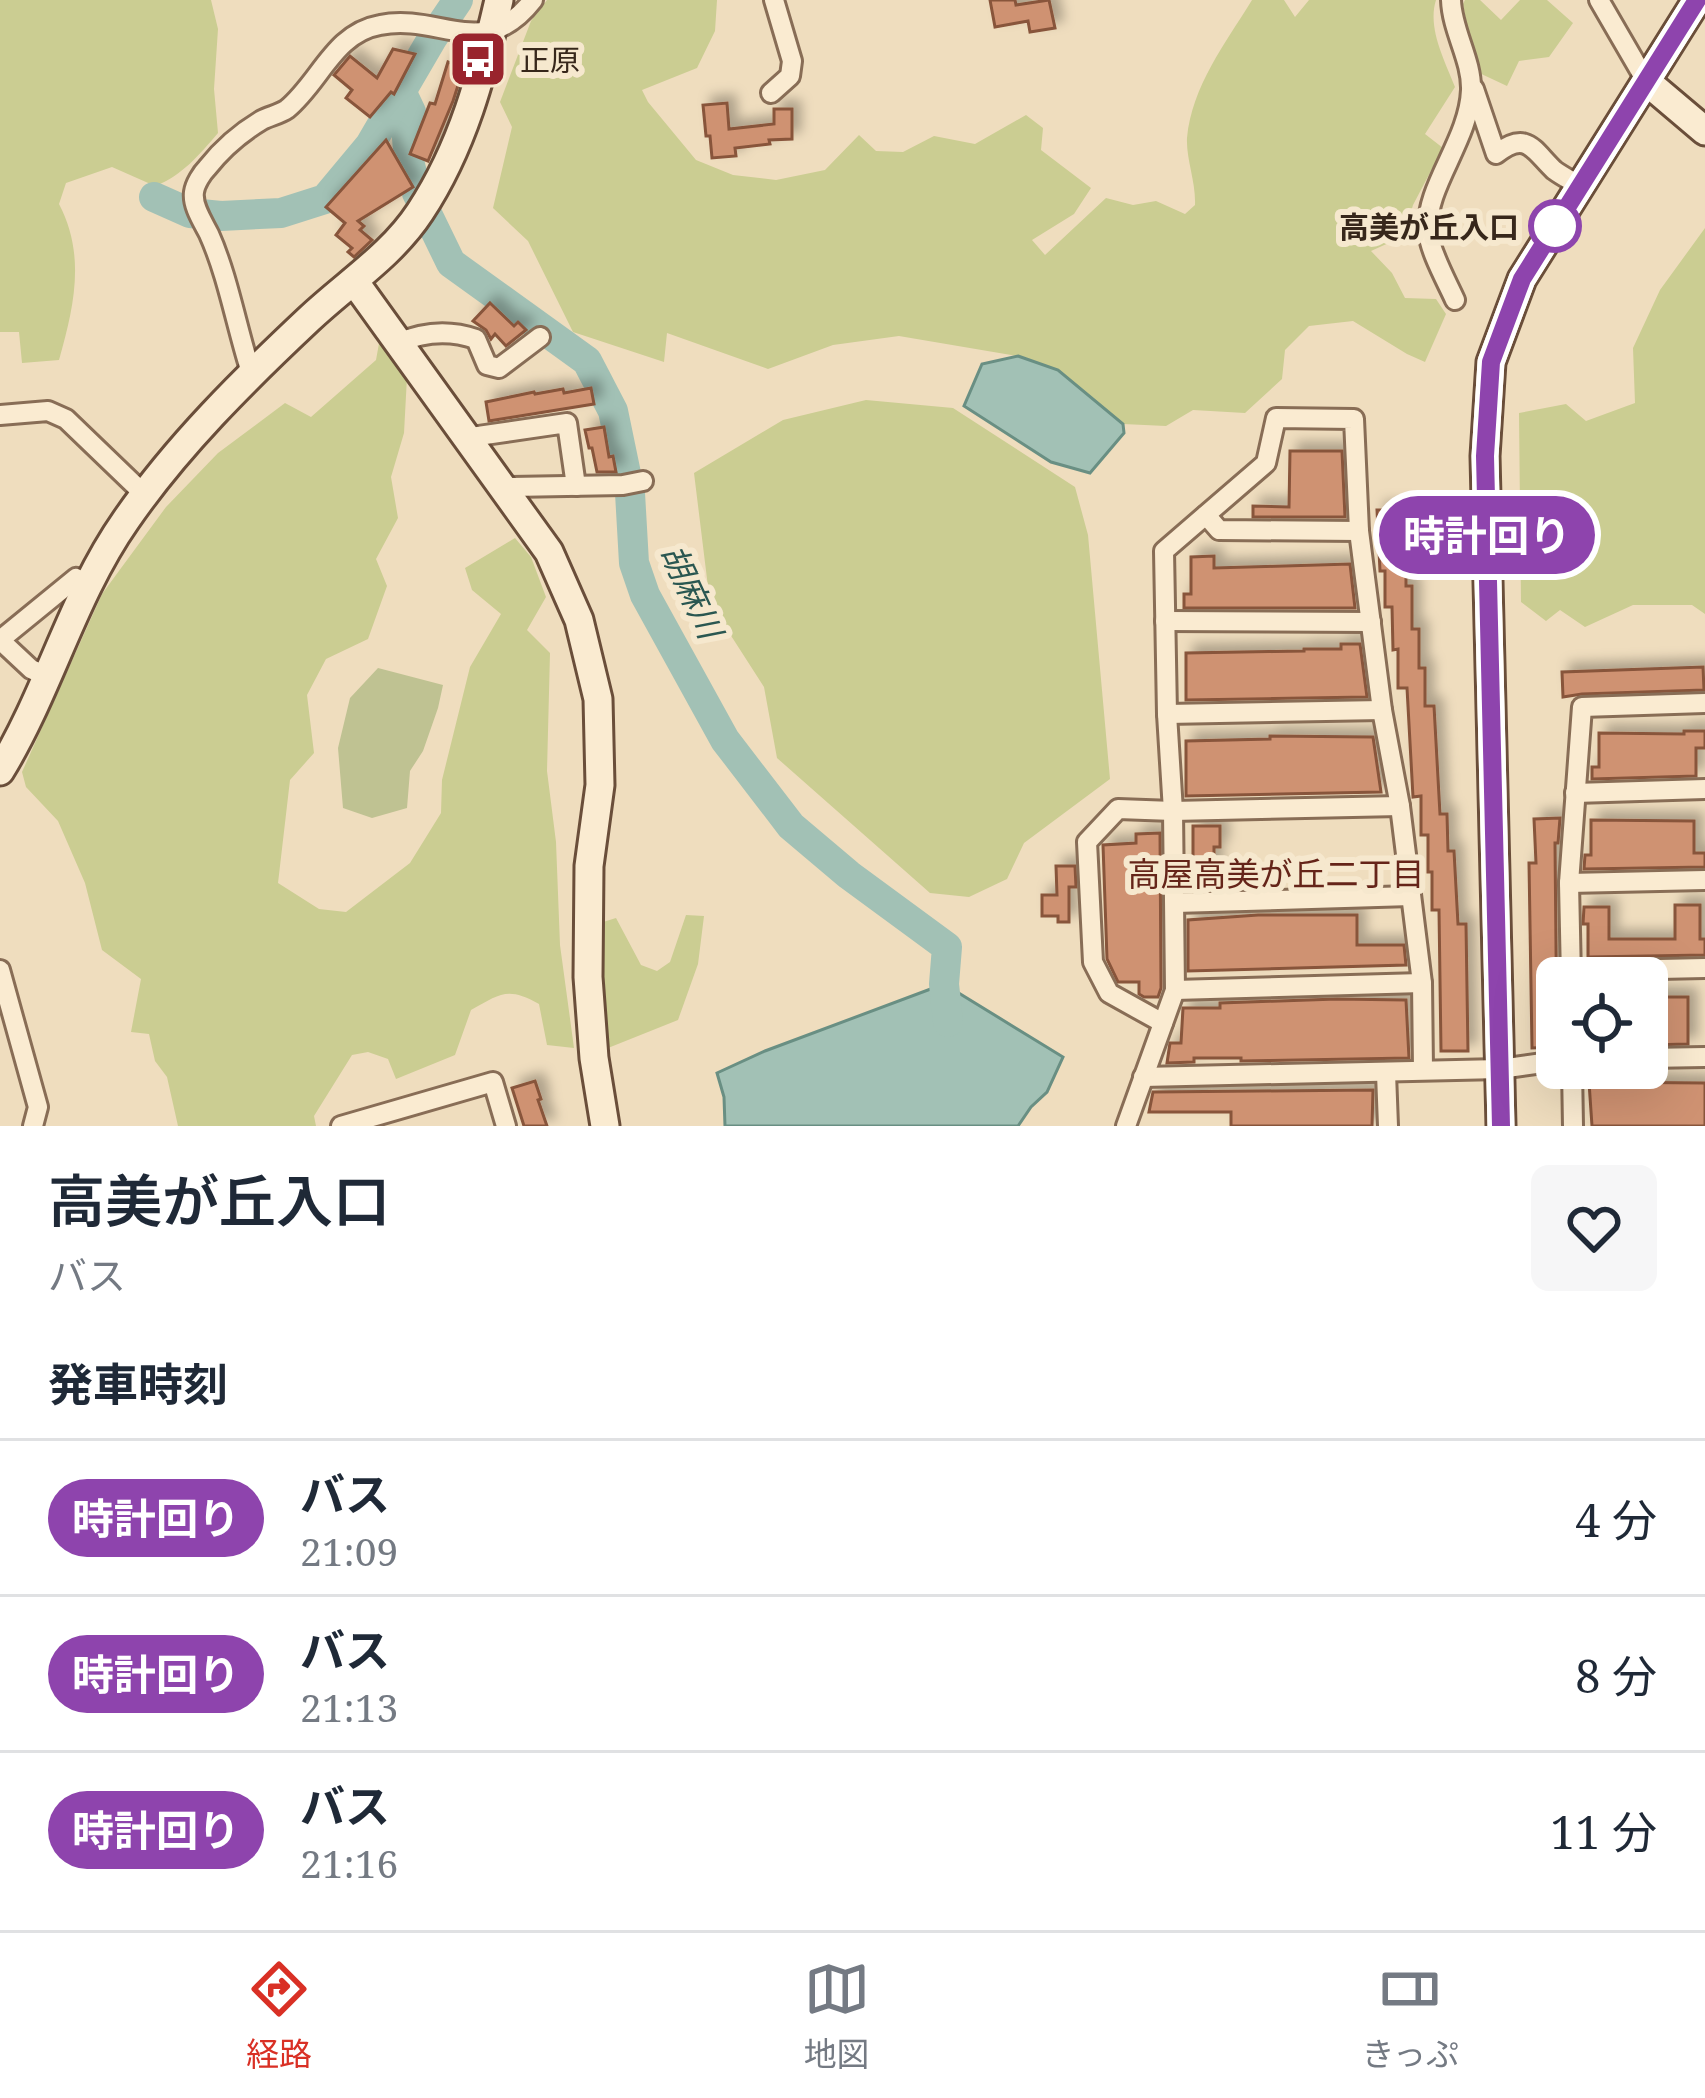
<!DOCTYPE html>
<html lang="ja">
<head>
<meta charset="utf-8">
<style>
  :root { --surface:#fff; --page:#f6f6f7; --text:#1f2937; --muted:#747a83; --line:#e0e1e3; --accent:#d93025 }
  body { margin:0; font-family:"Noto Serif","Noto Sans JP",serif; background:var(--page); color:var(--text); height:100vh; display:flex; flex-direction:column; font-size:45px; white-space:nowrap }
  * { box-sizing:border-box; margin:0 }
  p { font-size:39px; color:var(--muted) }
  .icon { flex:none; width:66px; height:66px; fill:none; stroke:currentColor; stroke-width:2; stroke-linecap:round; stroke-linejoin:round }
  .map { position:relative; height:1126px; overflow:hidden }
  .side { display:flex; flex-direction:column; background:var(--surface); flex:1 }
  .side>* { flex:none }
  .badge { padding:0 24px; border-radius:39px; font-size:42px; line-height:78px }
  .tools { position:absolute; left:1536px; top:957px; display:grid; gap:24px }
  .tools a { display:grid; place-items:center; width:132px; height:132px; border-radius:18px; background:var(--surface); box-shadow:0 12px 48px #0002; font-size:60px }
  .map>.badge { position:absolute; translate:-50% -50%; box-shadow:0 0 0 6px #fff }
  h2 { padding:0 48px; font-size:45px; line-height:108px }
  .round { display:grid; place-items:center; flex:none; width:126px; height:126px; border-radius:18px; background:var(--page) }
  .headline { display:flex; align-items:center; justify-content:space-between; height:204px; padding:0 48px }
  h1 { font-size:57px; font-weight:600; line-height:90px }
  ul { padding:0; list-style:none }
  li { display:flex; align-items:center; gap:36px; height:156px; padding:0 48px; border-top:3px solid var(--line) }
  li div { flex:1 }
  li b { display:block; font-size:45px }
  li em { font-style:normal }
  li .badge { min-width:132px; font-weight:700; text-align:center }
  .menu { display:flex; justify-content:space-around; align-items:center; height:168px; border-top:3px solid var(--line); background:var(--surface); font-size:33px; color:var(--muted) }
  .menu a { display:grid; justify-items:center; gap:6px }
  .menu .on { color:var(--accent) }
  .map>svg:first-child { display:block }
  .green { fill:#cbcd92 }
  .cemetery { fill:#bfc292 }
  .water { fill:#a2c1b5; stroke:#698f83; stroke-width:3 }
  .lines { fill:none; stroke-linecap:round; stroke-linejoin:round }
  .river { stroke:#a2c1b5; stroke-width:30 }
  .building { fill:#cf9272; stroke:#88543b; stroke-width:3; filter:url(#shadow) }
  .street-casing { stroke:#886d56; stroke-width:24 }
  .secondary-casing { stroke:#6a4e3a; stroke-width:33 }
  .street { stroke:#faebd1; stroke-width:18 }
  .secondary { stroke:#faebd1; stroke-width:27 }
  .line-casing { stroke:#fff; stroke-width:27 }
  .line { stroke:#8e44ad; stroke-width:18 }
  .stop-dot { fill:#fff; stroke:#8e44ad; stroke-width:6 }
  .labels { text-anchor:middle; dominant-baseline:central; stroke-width:12; stroke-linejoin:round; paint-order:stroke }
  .poi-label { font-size:30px; fill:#37271b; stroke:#f6e8ce; text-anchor:start }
  .stop-label { font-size:30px; font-weight:bold; fill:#37271b; stroke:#f6e8ce; text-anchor:end }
  .water-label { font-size:33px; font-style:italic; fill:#2a5751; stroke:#f6e8ce }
  .neighbourhood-label { font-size:33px; fill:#652419; stroke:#f6e8ce }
</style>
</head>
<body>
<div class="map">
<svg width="1705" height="1126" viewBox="0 0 1705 1126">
  <defs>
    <filter id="shadow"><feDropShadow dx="8" dy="-8" stdDeviation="6" flood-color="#0004"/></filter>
  </defs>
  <rect width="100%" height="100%" fill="#efddbe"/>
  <!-- green -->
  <g class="green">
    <path d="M0,0H211L218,29L214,89L218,133C200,154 182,176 155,186L112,167L66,183L59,204C86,255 74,307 59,360L22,363L19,332H0Z"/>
    <path d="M547,0H717L715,31L697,68L642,90L648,102L696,160L733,175L776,180L825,170L859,135L876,151L903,152L934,136L975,144L1026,115L1043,128L1041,150L1091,188L1074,214L1032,240L1045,255L1106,198L1133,205L1156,201L1185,214L1195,205C1196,182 1186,159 1187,138C1192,86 1225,44 1252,0H1284L1295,17L1309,0H1436C1427,28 1445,61 1455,87L1425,134L1443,148L1413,205L1404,236L1371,251L1392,273L1405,298L1436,299L1446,314L1425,362L1407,354L1353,321L1309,326L1285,350L1282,379L1245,413L1193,410L1166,426L1123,424L1058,370L1017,356L899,336L833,345L768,369L667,333L664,362L573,332L528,241L493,208L512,127L500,102L531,21Z"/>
    <polygon points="1465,0 1480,0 1501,20 1520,0 1547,0 1573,23 1549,57 1519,61 1507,86 1475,71 1463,4"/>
    <polygon points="1705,228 1705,614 1692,605 1633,605 1585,627 1560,610 1546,621 1521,602 1519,413 1566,404 1586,421 1635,403 1633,348 1660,290"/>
    <path d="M380,338L407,377L404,433L391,477L398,518L376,559L387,586L368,639L326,659L307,695L314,753L290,780L278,883L319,909L346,912L410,863L441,813L442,780L470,667L501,614L472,590L465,568L515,538L531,557L546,597L527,630L550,653L547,771L556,842L560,945L574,1048L547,1045L539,1004C507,986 500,994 471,1010L455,1055L396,1079L388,1059L368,1052L352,1055L314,1116L316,1126H178L167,1077L155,1061L149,1034L131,1032L141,979L102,950L85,883L58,821L26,787L22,772L102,594L166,507L218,453L285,403L311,417L376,360Z"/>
    <polygon points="866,400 953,408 1075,487 1088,535 1110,779 1024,843 1007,879 969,897 930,893 777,758 764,687 710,603 694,473 783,420"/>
    <polygon points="686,915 704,916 698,964 678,1020 603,1050 600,923 616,918 641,965 657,971 670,962"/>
  </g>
  <!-- cemetery -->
  <polygon class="cemetery" points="378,668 443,685 438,708 423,751 410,771 407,808 372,818 343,808 338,748 350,698"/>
  <!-- water -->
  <g class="water">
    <polygon points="1018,356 1058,370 1123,424 1124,433 1090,473 1051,462 964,406 982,364"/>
    <polygon points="944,984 1063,1057 1047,1092 1031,1107 1018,1126 725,1126 724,1097 717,1073 765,1051"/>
  </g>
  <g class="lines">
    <!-- river -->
    <g class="river">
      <polyline points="401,91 411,112 406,127 409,161 417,193 451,263 587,361 613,411 630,493 634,563 645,595 725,740 791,826 849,875 947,947 944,984 948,1022"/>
      <polyline points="154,197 190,213 221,216 281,213 325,199 370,145 433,37 458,0"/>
    </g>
  </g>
  <!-- building -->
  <g class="building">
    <polygon points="990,0 1015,0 1016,5 1049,0 1055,28 1030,32 1028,21 995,27"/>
    <polygon points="393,49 415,54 394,94 391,92 370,117 346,98 352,90 334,75 350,56 377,78"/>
    <polygon points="448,62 464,67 453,101 428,161 410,154 430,103 435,104"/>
    <polygon points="727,103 729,129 774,124 774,109 792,109 792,139 769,140 770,144 735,148 736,156 712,158 710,136 706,136 703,105"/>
    <polygon points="386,140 413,187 358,221 364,226 360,230 372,240 354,257 348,252 352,248 336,235 345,223 326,207"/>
    <polygon points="490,303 514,326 518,322 526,330 506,346 495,334 491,339 486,330 473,321"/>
    <polygon points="591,388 594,404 489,421 486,402 534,392 535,394 563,389 564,393"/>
    <polygon points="604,427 609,457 613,456 616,472 597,472 592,448 589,448 585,430"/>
    <polygon points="1290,451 1342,451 1345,517 1253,517 1253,506 1289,507"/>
    <polygon points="1377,510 1403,510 1403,550 1406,550 1406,586 1412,586 1412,629 1419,629 1419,668 1425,668 1425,706 1434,706 1440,814 1447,814 1448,851 1454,851 1458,924 1466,924 1468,1051 1441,1051 1439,910 1432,910 1432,872 1428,872 1428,835 1421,835 1421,796 1413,797 1407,688 1398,688 1398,649 1393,650 1392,607 1385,607 1385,571 1380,571"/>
    <polygon points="1214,556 1214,568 1350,564 1355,608 1184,608 1184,594 1191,594 1191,557"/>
    <polygon points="1341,644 1360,644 1367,697 1186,700 1186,653 1304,651 1304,649 1341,649"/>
    <polygon points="1703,667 1704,690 1582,694 1563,697 1562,672"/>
    <polygon points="1684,731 1705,731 1705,748 1696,748 1696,776 1592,779 1592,767 1599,767 1599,733 1684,734"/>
    <polygon points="1270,736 1373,737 1381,792 1186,796 1186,741 1270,739"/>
    <polygon points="1560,818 1558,843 1555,843 1557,1047 1532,1048 1529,863 1536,863 1534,819"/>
    <polygon points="1591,820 1694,821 1694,853 1705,853 1705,867 1584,869 1585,855 1591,855"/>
    <polygon points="1193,826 1220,826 1220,847 1214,847 1214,887 1187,888 1187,867 1193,867"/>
    <polygon points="1160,833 1161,988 1158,997 1144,997 1139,994 1139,982 1118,982 1107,959 1103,845 1136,843 1136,834"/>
    <polygon points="1056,866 1075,866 1076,887 1069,887 1069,922 1058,922 1058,916 1042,916 1042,895 1057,895"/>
    <polygon points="1675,905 1700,905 1700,939 1705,939 1705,955 1588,957 1588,924 1583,924 1584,907 1609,907 1609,939 1675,939"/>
    <polygon points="1258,915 1357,915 1357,945 1404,945 1406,965 1188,971 1188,920"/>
    <polygon points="1647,997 1688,997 1688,1044 1647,1045"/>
    <polygon points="1337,999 1406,1000 1409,1058 1241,1061 1241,1058 1194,1058 1194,1062 1167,1063 1170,1043 1181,1043 1183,1008 1220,1008 1220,1003"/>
    <polygon points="535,1081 541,1099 538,1100 547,1126 524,1126 512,1088"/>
    <polygon points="1589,1082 1705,1083 1705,1126 1592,1126"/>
    <polygon points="1373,1090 1372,1126 1231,1126 1231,1112 1149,1112 1153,1092"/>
  </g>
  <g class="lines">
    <!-- street casing -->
    <g class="street-casing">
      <g id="street">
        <path d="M1451,0C1452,31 1472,60 1471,90C1469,141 1425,186 1428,231C1429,250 1447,282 1455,300"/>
        <polyline points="1599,0 1646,81"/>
        <path d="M1474,89L1496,154C1527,130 1533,150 1554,170C1562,176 1572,181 1580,186"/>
        <polyline points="771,93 790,76 792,61 774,0"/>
        <path d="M398,343C423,332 450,330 476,339L487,365L499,368L540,337"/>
        <path d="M256,372L249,366C236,324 227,274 209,234C203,222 192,206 194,192C195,184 202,173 207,168C222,149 242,132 262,120C270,116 280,114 287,109C320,82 334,33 380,25C440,13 484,63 533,0"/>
        <polyline points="0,415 48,411 66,419 145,495"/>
        <polyline points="469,442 478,436 567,423 576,486"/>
        <polyline points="504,491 511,487 623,485 643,481"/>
        <polyline points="1206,515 1219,530 1359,531"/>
        <polyline points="1165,621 1371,622"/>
        <polyline points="0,640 76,578 88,584"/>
        <polyline points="0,640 31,669 48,677"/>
        <polyline points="1167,714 1382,710"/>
        <polyline points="1575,793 1705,789"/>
        <polyline points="1569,883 1705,880"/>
        <polyline points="1175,903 1411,896"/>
        <polyline points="0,970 38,1107 33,1126"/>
        <polyline points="1570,971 1705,968"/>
        <polyline points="1571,978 1569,883 1582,707 1705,703"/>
        <polyline points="1175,990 1422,983"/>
        <polyline points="1163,1023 1109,993 1093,962 1087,842 1118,809 1173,811 1400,806"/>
        <polyline points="1647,1058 1705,1057"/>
        <polyline points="1572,1068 1573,1126"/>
        <polyline points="1386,1073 1388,1126"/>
        <polyline points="1143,1077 1500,1069 1557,1061"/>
        <polyline points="341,1126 493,1082 506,1126"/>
        <polyline points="1126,1126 1175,990 1173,811 1167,714 1164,551 1266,463 1276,418 1354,419 1359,531 1382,710 1400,806 1422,983 1423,1069"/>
      </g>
    </g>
    <!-- secondary casing -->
    <g class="secondary-casing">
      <g id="secondary">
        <polyline points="1646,81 1705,131"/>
        <polyline points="354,281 549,552 579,620 598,699 600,785 589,866 588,977 594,1058 605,1126"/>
        <path d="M0,771C49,691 72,597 126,520C177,446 244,380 309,319C346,284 392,255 420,212C463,147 482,74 499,0"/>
        <polyline points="1501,1126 1485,456 1491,362 1522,279 1697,0"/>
      </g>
    </g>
    <!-- street -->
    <use href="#street" class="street"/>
    <!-- secondary -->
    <use href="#secondary" class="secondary"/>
  </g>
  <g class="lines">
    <!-- line casing -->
    <g class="line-casing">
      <polyline id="line" points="1501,1126 1485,456 1491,362 1522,279 1697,0"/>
    </g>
    <!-- line -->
    <use href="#line" class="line"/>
  </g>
  <!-- icons -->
  <defs>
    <g id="bus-square" transform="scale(3)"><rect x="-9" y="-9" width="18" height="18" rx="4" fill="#99242d" stroke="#f6e8ce"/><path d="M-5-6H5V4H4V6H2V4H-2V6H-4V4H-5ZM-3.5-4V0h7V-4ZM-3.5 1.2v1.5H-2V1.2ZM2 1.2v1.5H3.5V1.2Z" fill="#fff"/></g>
  </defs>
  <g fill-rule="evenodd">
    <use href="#bus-square" x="478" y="59"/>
  </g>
  <!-- markers -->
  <circle class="stop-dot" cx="1555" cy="226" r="24"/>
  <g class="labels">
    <!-- poi labels -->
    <g class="poi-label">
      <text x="520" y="59">正原</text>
    </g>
    <!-- stop labels -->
    <g class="stop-label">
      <text x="1519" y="226">高美が丘入口</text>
    </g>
    <!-- water labels -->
    <g class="water-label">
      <text transform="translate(692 591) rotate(65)">胡麻川</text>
    </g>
    <!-- neighbourhood labels -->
    <g class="neighbourhood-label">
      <text x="1276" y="873">高屋高美が丘二丁目</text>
    </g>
  </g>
</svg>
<div class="tools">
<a><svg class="icon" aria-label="locate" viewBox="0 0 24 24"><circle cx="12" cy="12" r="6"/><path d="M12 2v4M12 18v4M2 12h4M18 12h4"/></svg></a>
</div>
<b class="badge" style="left:1487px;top:535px;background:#8e44ad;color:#fff">時計回り</b>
</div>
<section class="side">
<div class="headline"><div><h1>高美が丘入口</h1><p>バス</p></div><a class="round"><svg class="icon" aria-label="heart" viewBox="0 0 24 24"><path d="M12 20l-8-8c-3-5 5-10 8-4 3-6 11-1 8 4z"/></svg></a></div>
<h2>発車時刻</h2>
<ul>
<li><span class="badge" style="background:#8e44ad;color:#fff">時計回り</span><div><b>バス</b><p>21:09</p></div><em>4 分</em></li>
<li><span class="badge" style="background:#8e44ad;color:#fff">時計回り</span><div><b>バス</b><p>21:13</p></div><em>8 分</em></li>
<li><span class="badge" style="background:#8e44ad;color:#fff">時計回り</span><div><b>バス</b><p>21:16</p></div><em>11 分</em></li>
</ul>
</section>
<nav class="menu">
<a class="on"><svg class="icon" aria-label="directions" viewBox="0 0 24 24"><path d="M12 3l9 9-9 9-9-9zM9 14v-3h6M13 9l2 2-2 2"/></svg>経路</a>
<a><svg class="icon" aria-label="map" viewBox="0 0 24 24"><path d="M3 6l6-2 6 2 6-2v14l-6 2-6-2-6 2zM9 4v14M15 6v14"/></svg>地図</a>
<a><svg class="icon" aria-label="tickets" viewBox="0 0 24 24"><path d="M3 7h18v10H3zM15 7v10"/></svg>きっぷ</a>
</nav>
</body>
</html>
